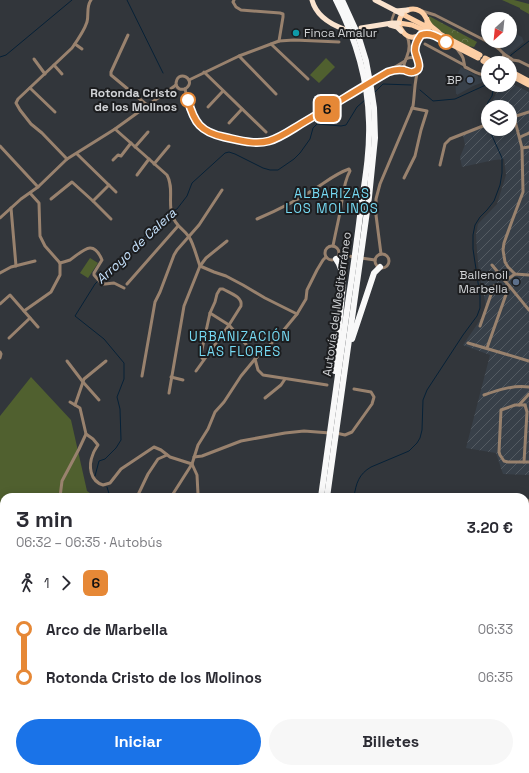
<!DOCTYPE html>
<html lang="es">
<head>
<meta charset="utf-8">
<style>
  :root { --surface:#fff; --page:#f7f7f7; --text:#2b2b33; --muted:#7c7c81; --accent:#1a73e8 }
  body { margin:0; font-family:"Space Grotesk",sans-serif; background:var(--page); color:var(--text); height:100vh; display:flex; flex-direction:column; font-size:15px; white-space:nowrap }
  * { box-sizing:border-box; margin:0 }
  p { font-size:13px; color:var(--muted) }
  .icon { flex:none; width:22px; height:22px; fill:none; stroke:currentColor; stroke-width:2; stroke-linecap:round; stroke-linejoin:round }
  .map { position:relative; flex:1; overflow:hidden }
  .panel { position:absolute; left:0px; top:493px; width:529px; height:280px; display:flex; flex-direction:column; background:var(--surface); border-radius:12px 12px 0 0; box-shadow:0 2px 10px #0003 }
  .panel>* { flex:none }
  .badge { padding:0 8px; border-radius:6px; font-size:14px; line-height:26px }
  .needle { width:26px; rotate:207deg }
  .tools { position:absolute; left:481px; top:12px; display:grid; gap:8px }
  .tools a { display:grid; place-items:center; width:36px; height:36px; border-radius:50%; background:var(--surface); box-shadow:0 2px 10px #0003; font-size:20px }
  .map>.badge { position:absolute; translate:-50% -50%; box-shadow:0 0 0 2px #fff }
  .legs { display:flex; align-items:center; gap:6px; height:44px; padding:0 16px; font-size:13px }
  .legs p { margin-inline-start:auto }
  .overview { display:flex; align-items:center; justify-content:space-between; height:68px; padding:0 16px }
  h1 { font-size:22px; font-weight:600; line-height:30px }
  .button { display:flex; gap:8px; margin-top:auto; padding:8px 16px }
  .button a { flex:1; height:46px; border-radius:24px; background:var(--accent); color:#fff; font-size:16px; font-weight:600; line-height:46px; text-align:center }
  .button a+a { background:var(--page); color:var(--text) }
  ul { padding:0 16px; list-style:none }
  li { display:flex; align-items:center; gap:14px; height:48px; font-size:15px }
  li i { display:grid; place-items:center; width:6px; height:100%; margin:0 5px; background:currentColor }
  li i::after { content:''; width:10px; height:10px; margin:-5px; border:3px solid; border-radius:50%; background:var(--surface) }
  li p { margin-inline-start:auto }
  li:first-child i { background:linear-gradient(#0000 50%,currentColor 0) }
  li:last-child i { background:linear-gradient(currentColor 50%,#0000 0) }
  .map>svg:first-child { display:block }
  .built { fill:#384049 }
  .industrial { fill:url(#industrial-furrows) }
  .grass { fill:#50602f }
  .park { fill:url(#park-crowns) }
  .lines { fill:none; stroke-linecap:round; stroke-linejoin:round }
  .stream { stroke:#062137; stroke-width:1 }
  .minor-tunnel { stroke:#4a4d52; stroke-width:3; stroke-dasharray:3 1.5; stroke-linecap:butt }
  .pedestrian { stroke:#99826e; stroke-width:2.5 }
  .minor { stroke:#99826e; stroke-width:3 }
  .primary { stroke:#fdcea4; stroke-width:5 }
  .trunk { stroke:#fae3ce; stroke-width:5 }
  .motorway { stroke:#f8f8f8; stroke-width:6 }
  .line-1-casing { stroke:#fff; stroke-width:9 }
  .line-1 { stroke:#e68836; stroke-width:6 }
  .culture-dot { fill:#0f9aa8; stroke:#1c1d1f; stroke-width:1.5 }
  .stop-1-dot { fill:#fff; stroke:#e68836; stroke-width:2 }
  .service-dot { fill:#5c6f8a; stroke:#1c1d1f; stroke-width:1.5 }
  .labels { text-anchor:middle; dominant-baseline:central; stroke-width:4; stroke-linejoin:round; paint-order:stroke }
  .poi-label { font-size:12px; fill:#d0d2d5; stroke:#1c1d1f; text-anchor:end }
  .stop-label { font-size:12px; font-weight:bold; fill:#d0d2d5; stroke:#1c1d1f; text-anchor:end }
  .street-label { font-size:12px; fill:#d0d2d5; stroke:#1c1d1f }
  .neighbourhood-label { font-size:13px; letter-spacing:1px; fill:#76daf3; stroke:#1c1d1f }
  .water-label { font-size:13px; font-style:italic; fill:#c7e3fe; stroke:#1c1d1f }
</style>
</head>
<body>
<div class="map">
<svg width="529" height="773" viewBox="0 0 529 773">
  <defs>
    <pattern id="industrial-furrows" width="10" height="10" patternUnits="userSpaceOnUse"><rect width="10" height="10" fill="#384049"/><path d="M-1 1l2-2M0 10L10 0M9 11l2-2" fill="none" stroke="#545b62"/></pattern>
    <pattern id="park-crowns" width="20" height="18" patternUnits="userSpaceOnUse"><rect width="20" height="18" fill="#50602f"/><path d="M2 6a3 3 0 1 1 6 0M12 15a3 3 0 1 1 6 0" fill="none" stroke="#68764c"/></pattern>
  </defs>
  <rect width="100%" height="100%" fill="#32363b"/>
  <!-- built -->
  <g class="built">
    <polygon points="510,31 522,37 524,42 508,55 483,40 484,38 488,37 488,41 510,41"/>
    <polygon points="461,67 479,77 484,78 488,76 488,77 484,82 473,86 457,95 457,94 456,94 455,79"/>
  </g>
  <!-- industrial -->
  <polygon class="industrial" points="510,83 529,92 529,475 503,474 496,453 466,448 490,355 463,345 487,310 479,273 477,251 476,235 478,224 497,204 506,175 504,159 494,160 462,167 460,157 465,145 463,135 482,128 488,116 488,129 510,129 510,107 490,107 491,103 501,85 510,85"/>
  <!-- grass -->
  <g class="grass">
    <polygon points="502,0 514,0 529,4 529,14 520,9 520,8"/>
    <polygon points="326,58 335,67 319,83 310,75"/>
    <polygon points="90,258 98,263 88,278 80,273"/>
    <polygon points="31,377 71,420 87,491 96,497 4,497 4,607 0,607 0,416"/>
    <polygon points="0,637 4,637 4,762 0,766"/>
  </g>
  <!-- park -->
  <polygon class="park" points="429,16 477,42 474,47 468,46 440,31 440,30 429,22"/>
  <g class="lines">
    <!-- stream -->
    <g class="stream">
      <polyline points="127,0 163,73"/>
      <polyline points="0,57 6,55 72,0"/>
      <polyline points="507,63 511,55 529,41"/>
      <polyline points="420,90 433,101 455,99 488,84"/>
      <polyline points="375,92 383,84 411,85"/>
      <polyline points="487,123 485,118 488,102 492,96 494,85"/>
      <polyline points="173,211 177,209 187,196 192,183 225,153 229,152 235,154 263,168 270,170 278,170 294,159 300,153 310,139 313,128 317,124 341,126 346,125 357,107 365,100"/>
      <polyline points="100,279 170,212"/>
      <polyline points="95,476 99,461 105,459 116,448 121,440 120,409 117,397 124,379 124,363 104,339 75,316 95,284 98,281"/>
      <polyline points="107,487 110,497"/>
      <path d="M354,497C356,483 359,474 371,467L409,451L417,443L420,438L422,430L423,400L427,390L463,335L477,316L480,308V296L473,249V235L475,225L480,217L487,210L494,201L500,185L502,173V158L489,129"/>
      <polyline points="0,663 4,662"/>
    </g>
    <!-- minor-tunnel -->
    <polyline class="minor-tunnel" points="460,773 460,769"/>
    <!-- pedestrian -->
    <polyline class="pedestrian" points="392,23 392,19 395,11"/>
    <!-- minor -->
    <g class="minor">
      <polyline points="234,0 233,2 236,7 241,10 280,13 283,14 283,17 279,41"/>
      <polyline points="422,11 435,15 494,45 499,49 504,54 503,58 505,63"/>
      <polyline points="128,35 111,72 111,75 147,105"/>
      <polyline points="75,44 82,49"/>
      <polyline points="271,44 308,79"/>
      <polyline points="425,44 464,65"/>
      <path d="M457,49C459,52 462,55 463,58C464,61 464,64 465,67C472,70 481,77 488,74"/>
      <polyline points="504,54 513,60 519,61 529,66"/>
      <polyline points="239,56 276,94"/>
      <polyline points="34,59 45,74"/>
      <path d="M406,59C410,57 414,57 417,60"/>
      <polyline points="54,65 62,74"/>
      <path d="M392,70C397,69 400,69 405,70C407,71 409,72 411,72C425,73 415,57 415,51C414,46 417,41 420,36"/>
      <path d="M407,71L404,66C404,62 406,60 407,56C410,49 410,43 407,36"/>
      <polyline points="204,72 266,132"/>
      <polyline points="189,80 239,56 279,41 294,40 339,42"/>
      <polyline points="370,82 405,61"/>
      <path d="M176,85C176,67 199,80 185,89"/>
      <path d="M176,85C178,89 180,90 185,89"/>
      <polyline points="30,88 55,112"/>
      <path d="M185,89C188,101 190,114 198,124C201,127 204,130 208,132C217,137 248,143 259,142C267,141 273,139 280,136L366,85"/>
      <polyline points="208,107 223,91"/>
      <polyline points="514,117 522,148 523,192 512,221 504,243 503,250 505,262 508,267 515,274 529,275"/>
      <polyline points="510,118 529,112"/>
      <polyline points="229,123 242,109"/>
      <path d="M115,129L167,175C174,187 168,202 172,215C176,227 183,228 189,237C193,242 197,258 200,266L214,272L226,276L243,285L265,298L297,314"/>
      <polyline points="520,137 529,133"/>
      <polyline points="0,146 38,187"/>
      <polyline points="135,147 148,132"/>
      <polyline points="522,148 529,147"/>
      <polyline points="77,154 116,192"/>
      <path d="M67,159L42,133L31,124L20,110L16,103L18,99L72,48C77,41 84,31 87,22C89,14 86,7 91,0"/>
      <polyline points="113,160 118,155 121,156 131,143"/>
      <polyline points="154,164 169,146"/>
      <polyline points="440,165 445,144 450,139 488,124"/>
      <polyline points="137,175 149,159"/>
      <polyline points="404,178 415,156 421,130 427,111 412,108"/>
      <polyline points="30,193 39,203 40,236 45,246 60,263"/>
      <polyline points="51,199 72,182 93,201 111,219"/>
      <polyline points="93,201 109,185"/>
      <polyline points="11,208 16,266"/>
      <polyline points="0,218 21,199 38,187 67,159 115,129 176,85"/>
      <path d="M257,219C278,210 298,200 316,188C327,181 337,173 349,169L350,171C343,183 343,198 340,212C338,223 335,235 333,246"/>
      <circle cx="332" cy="253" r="7"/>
      <path d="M381,254L376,215V199L380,184L413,106C415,93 414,80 419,67"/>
      <circle cx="382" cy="261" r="7"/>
      <polyline points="339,255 356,257"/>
      <polyline points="361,258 375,260"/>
      <path d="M60,263C64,262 67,261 70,260C83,251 93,238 102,260L94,273V275L102,284H105L114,283L124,288"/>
      <polyline points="492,265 529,310"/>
      <polyline points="0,273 11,267 35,261"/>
      <polyline points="505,281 515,274"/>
      <polyline points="127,284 178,226"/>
      <polyline points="0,304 10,295 38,327"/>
      <polyline points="24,311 51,292 60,275 60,263"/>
      <polyline points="210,313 229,325 257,357"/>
      <polyline points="480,326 494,286 507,290"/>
      <polyline points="9,338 30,318"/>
      <polyline points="468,343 529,361"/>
      <polyline points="487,348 509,286"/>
      <polyline points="0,352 1,354 0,358"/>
      <polyline points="255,359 258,370 263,375 327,385"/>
      <polyline points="67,361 83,382 99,400"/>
      <path d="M196,371L229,325L241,306C243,297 230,293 223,289H220L217,294L215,302L210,313L201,354L202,358L204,360"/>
      <polyline points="142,376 155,302 160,292 174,255 177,250 199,225 222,190"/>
      <polyline points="171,377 183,380"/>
      <polyline points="169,393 184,306 200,266 206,258 227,241"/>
      <path d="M484,395C498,390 513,385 529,387"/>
      <polyline points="265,398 281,385 285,379"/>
      <path d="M70,402L80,408L86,434L93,439L98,445C96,448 94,451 93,454C88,466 90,481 103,485L110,483L121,469L154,447L161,450L170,457L192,464"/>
      <polyline points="75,405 84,379 106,361"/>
      <polyline points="519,405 529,394"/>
      <polyline points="525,405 515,405 501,410 499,452 500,455 504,461 508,462 529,462"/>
      <polyline points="336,433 345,435 352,432 372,404 374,397 371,392 354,389"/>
      <polyline points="194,457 202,456 241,441 285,433 304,431 330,433"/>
      <polyline points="524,462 527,412 525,405"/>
      <polyline points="60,497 62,481 79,449 86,434"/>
      <polyline points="137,497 148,474 158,459 167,455"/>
      <polyline points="171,497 192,464"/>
      <polyline points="197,497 198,494 197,475 192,464 198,445 208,429 215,412 224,402 241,376 255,359 278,337 297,314 306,299 307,290 317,270 323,260 326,257"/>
      <polyline points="525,500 529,501"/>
      <polyline points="0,574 4,570"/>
      <polyline points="525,733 529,733"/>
      <polyline points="30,769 37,773"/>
      <polyline points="360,769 376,773"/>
      <polyline points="0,771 4,765"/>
      <polyline points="184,773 185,769"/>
    </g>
    <!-- primary -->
    <g class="primary">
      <polyline points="402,14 429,28"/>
      <path d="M427,19C428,33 413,44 403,32C392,20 407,3 420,11C426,14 426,21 431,26C434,29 437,30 440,34"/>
      <polyline points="399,23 412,25 419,28 478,58"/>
      <polyline points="438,33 480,55"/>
      <polyline points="485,58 495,63"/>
      <polyline points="483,61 488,64"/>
      <polyline points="510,71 529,81"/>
      <polyline points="510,75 529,85"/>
    </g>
    <!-- trunk -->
    <g class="trunk">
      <path d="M312,0C316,15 330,24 344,29"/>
      <polyline points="375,0 402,14"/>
      <polyline points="396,11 407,10"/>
      <polyline points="390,25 397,27 401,31"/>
      <polyline points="361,28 392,23 399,23"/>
    </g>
    <!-- motorway -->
    <g class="motorway">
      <polyline points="352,339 374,273 380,267"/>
      <path d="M335,371L343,283C343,274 342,267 336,259"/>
      <path d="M321,497C330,430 340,363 349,296C354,264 358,232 362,200C366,174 370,148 369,122C368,80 355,37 336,0"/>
      <polyline points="327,497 369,197 375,138 374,108 371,88 366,61 358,35 342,0"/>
      <polyline points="0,610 4,610"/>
      <polyline points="0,621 4,621"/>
      <polyline points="0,631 4,631"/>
      <polyline points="525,761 529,762"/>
      <polyline points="408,769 419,773"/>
      <polyline points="440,769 447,773"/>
      <polyline points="482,769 498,773"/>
      <polyline points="522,769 529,771"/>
    </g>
  </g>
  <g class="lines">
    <!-- line-1 casing -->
    <g class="line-1-casing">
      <path id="line-1" d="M188,100C194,123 201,132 224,137C239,140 254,145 269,141C280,138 291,130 301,124C330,107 359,89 388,72C393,70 398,69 404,70C407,71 410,73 413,72C425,70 415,56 415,50C415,44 418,39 421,35C431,32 438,37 446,42"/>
    </g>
    <!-- line-1 -->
    <use href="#line-1" class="line-1"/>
  </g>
  <!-- markers -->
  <circle class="culture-dot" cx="296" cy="33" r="4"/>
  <g class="stop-1-dot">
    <circle cx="446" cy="42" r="7"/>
    <circle cx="188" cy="100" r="7"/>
  </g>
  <g class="service-dot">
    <circle cx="470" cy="80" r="4"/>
    <circle cx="516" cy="282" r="4"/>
  </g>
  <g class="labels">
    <!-- poi labels -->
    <g class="poi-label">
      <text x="304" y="33" text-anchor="start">Finca Amalur</text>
      <text x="462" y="80">BP</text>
      <text x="508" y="275">Ballenoil<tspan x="508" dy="14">Marbella</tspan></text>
    </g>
    <!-- stop labels -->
    <g class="stop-label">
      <text x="177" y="93">Rotonda Cristo<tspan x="177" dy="14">de los Molinos</tspan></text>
    </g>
    <!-- street labels -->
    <g class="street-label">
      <text transform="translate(337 304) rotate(-82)">Autovía del Mediterráneo</text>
    </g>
    <!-- neighbourhood labels -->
    <g class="neighbourhood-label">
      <text x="332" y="193">ALBARIZAS<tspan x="332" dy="15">LOS MOLINOS</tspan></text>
      <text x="240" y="336">URBANIZACIÓN<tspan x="240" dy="15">LAS FLORES</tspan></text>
    </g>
    <!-- water labels -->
    <g class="water-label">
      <text transform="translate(136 246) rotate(-43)">Arroyo de Calera</text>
    </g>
  </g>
</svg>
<div class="tools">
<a><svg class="needle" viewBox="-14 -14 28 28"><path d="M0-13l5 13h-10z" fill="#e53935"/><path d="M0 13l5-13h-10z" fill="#7c7c81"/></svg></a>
<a><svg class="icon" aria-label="locate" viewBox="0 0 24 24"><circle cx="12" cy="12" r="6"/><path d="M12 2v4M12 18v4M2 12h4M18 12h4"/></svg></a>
<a><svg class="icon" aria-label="layers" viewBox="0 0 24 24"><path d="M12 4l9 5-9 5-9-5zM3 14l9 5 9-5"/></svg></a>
</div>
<b class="badge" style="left:327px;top:109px;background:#e68836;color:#111">6</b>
<section class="panel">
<div class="overview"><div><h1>3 min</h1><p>06:32 – 06:35 · Autobús</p></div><b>3.20 €</b></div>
<div class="legs"><svg class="icon" aria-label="walk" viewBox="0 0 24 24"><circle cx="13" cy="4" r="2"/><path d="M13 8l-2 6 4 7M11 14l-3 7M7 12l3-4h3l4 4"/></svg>1<svg class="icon" aria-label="forward" viewBox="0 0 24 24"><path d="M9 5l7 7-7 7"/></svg><b class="badge" style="background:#e68836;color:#111">6</b></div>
<ul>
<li><i style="color:#e68836"></i><b>Arco de Marbella</b><p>06:33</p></li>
<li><i style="color:#e68836"></i><b>Rotonda Cristo de los Molinos</b><p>06:35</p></li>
</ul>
<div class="button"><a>Iniciar</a><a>Billetes</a></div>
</section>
</div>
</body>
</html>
